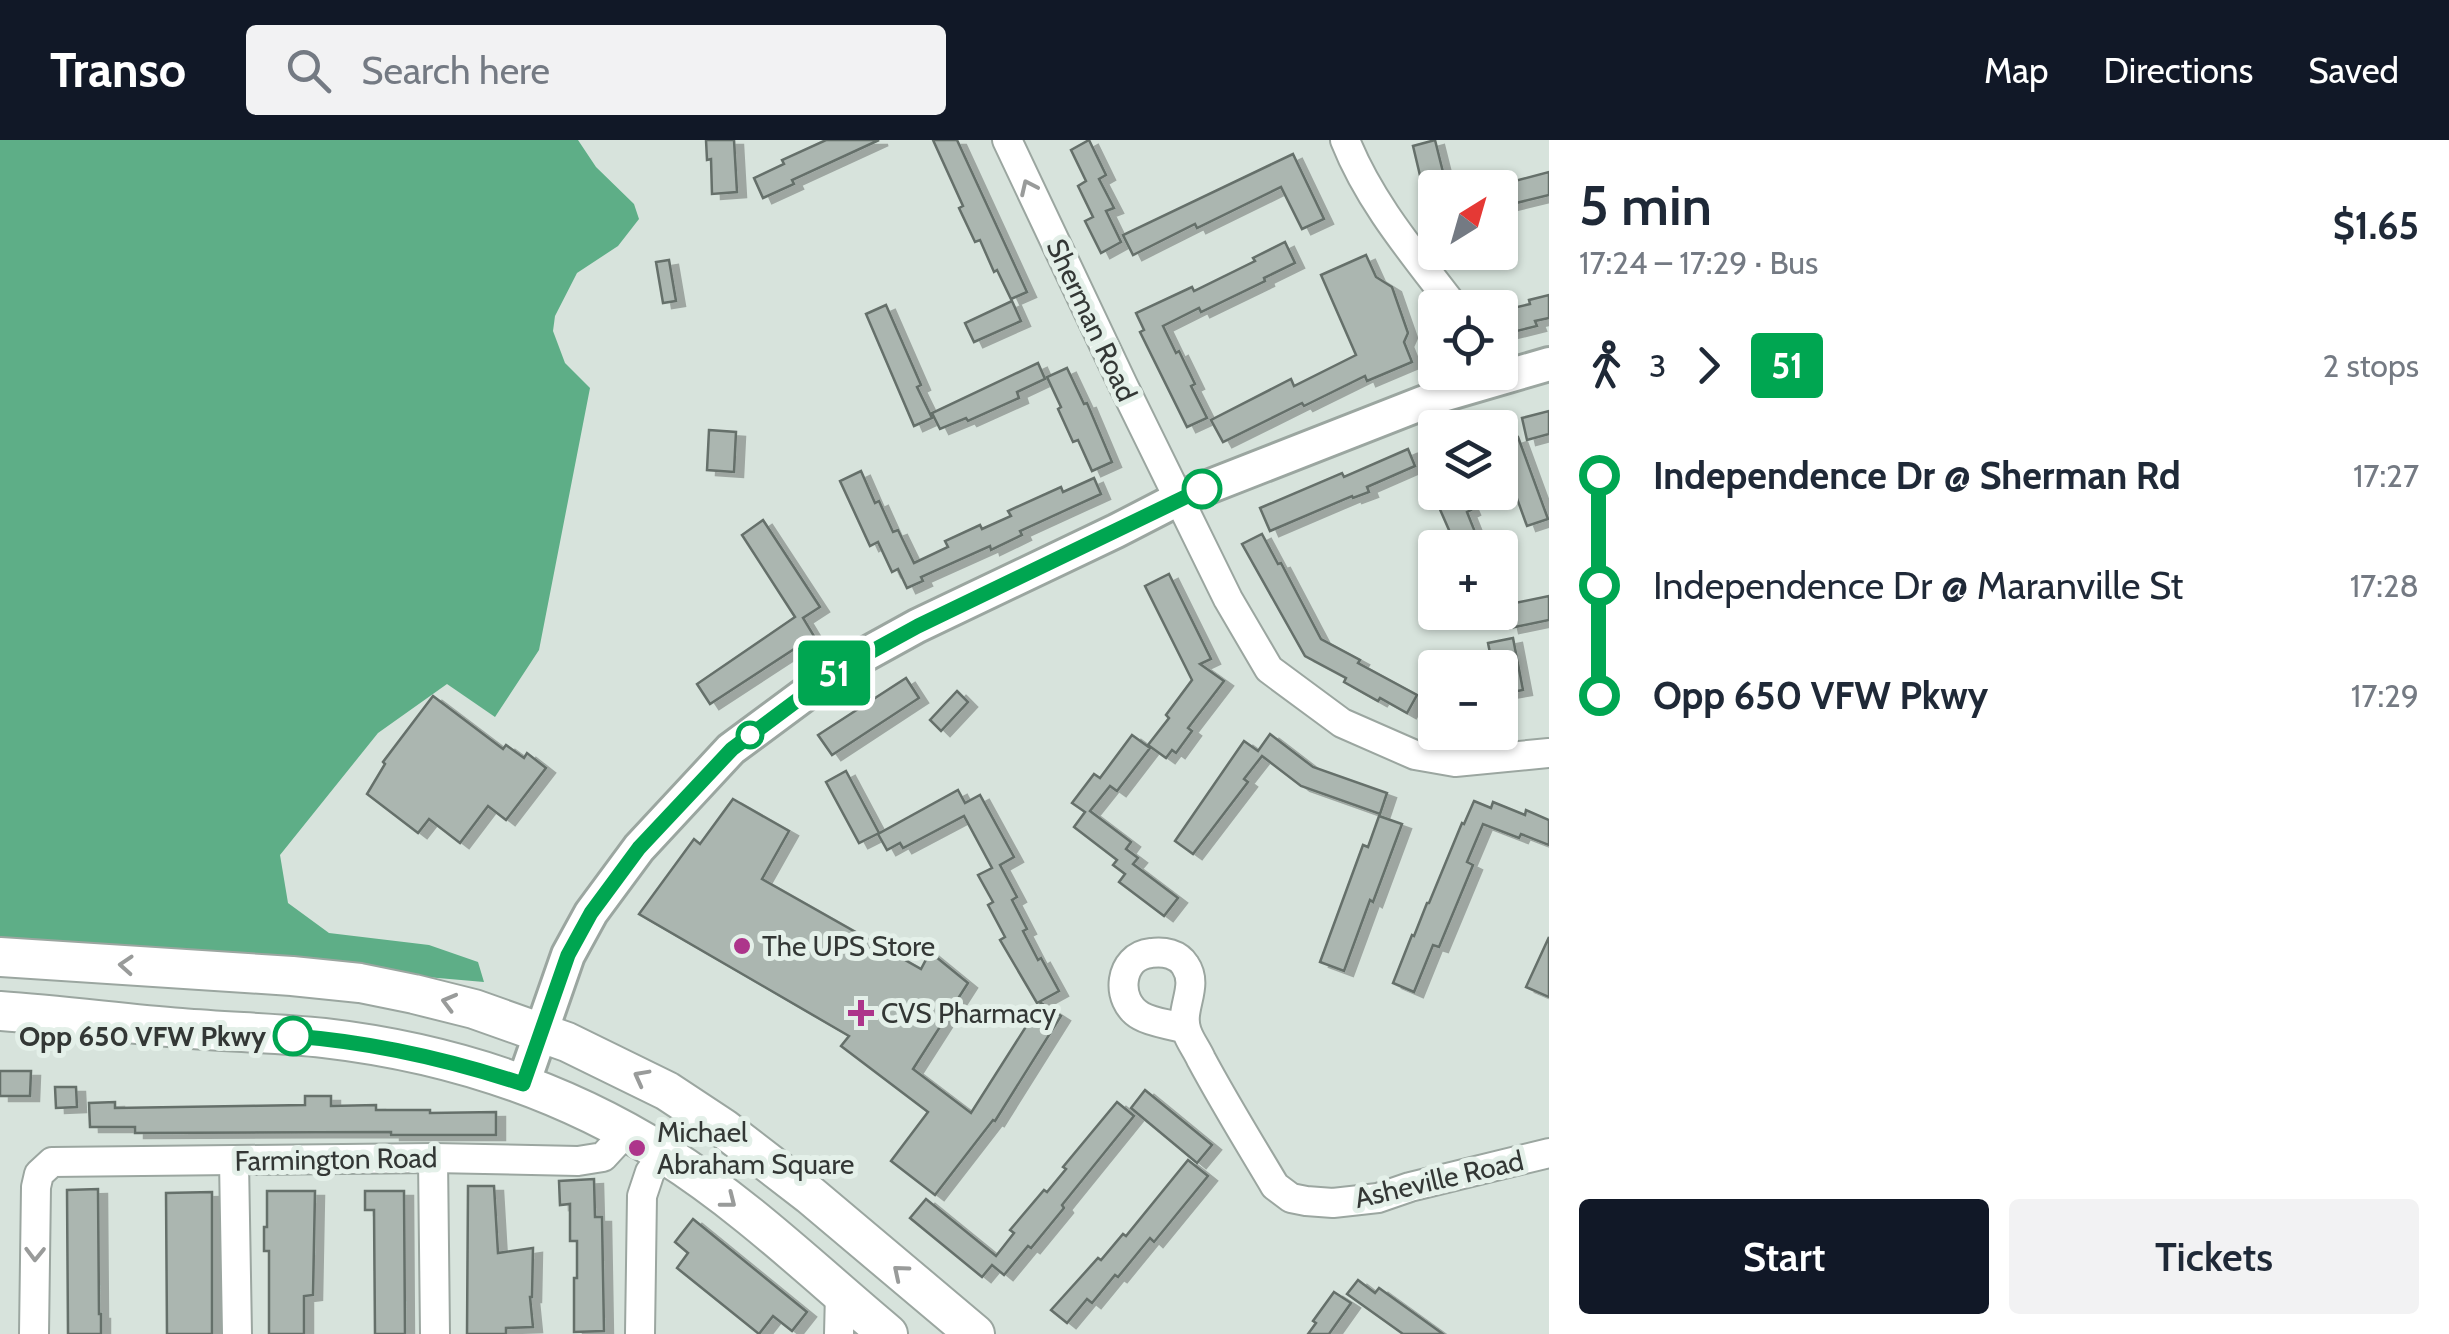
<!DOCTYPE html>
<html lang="en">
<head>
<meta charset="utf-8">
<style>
  :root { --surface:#fff; --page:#f2f2f3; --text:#1f2937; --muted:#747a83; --accent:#111827 }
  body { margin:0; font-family:Cabin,sans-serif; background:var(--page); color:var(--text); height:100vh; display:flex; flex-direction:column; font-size:38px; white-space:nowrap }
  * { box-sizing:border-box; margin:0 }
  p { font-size:32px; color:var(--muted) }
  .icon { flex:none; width:55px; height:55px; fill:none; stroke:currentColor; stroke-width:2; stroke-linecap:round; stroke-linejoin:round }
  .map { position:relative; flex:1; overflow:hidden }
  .side { display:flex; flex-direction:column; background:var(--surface); width:900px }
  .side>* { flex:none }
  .badge { padding:0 20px; border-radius:8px; font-size:35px; line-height:65px }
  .needle { width:65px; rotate:37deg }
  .fabs { position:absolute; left:1418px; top:30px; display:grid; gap:20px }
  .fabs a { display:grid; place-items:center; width:100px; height:100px; border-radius:10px; background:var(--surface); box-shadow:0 2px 8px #0004; font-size:50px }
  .map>.badge { position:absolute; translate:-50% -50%; box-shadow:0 0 0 5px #fff }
  .legs { display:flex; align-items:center; gap:15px; height:110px; padding:0 30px; font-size:32px }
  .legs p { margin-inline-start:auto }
  .head { display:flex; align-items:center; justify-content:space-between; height:170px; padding:0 30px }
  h1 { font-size:55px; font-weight:600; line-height:75px }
  .primary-button { display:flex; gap:20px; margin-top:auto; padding:20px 30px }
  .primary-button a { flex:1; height:115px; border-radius:10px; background:var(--accent); color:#fff; font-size:40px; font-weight:600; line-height:115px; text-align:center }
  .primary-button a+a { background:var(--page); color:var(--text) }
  ul { padding:0 30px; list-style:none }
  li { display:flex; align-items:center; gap:35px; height:110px; font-size:38px }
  li i { display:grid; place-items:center; width:15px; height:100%; margin:0 12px; background:currentColor }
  li i::after { content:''; width:25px; height:25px; margin:-12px; border:8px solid; border-radius:50%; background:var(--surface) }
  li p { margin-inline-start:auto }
  li:first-child i { background:linear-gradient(#0000 50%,currentColor 0) }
  li:last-child i { background:linear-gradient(currentColor 50%,#0000 0) }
  header { display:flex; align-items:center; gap:60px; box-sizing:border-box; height:140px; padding:0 50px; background:var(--accent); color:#fff }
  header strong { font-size:48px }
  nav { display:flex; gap:55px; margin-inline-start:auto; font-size:35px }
  .search { width:700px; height:90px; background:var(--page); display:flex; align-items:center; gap:25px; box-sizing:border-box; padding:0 35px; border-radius:10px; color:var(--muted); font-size:38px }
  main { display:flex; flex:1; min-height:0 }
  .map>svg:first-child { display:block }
  .forest { fill:#5eae87 }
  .building { fill:#abb6b0; stroke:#656f6a; stroke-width:2.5; filter:url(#shadow) }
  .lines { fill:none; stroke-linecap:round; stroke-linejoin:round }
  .minor-casing { stroke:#9ba6a0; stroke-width:32 }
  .major-casing { stroke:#9ba6a0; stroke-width:38 }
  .highway-casing { stroke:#9ba6a0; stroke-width:42 }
  .minor { stroke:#fff; stroke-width:28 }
  .major { stroke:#fff; stroke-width:32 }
  .highway { stroke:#fff; stroke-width:38 }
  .oneway { stroke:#999b9a }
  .line-1-casing { stroke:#fff; stroke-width:22 }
  .line-1 { stroke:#00a651; stroke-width:15 }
  .stop-1-dot { fill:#fff; stroke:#00a651; stroke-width:5 }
  .poi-dot { fill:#ad358b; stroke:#e4f0e9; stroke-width:4 }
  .labels { text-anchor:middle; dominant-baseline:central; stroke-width:10; stroke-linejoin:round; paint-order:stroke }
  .street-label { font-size:28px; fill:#333735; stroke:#e4f0e9 }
  .poi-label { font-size:28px; fill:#333735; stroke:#e4f0e9; text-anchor:start }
  .stop-label { font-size:28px; font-weight:bold; fill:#333735; stroke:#e4f0e9; text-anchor:end }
</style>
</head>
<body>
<header>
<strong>Transo</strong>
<div class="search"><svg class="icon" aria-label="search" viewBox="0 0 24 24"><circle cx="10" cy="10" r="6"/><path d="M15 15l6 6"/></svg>Search here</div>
<nav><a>Map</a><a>Directions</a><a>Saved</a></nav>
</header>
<main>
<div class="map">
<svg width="1549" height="1194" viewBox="0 0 1549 1194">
  <defs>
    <filter id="shadow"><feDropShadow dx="9" dy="5" stdDeviation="0" flood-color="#0004"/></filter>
  </defs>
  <rect width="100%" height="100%" fill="#d7e3dc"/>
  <!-- forest -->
  <polygon class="forest" points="0,0 578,0 596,27 634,64 639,79 618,106 577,133 555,176 553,191 565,223 590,248 539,510 495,577 447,544 378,593 280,715 288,763 329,793 429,805 478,822 484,842 0,800"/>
  <!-- building -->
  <g class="building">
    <polygon points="706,0 734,0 737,52 712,54 711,19 707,20"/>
    <polygon points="826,0 879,0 792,40 794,44 763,58 754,38 784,24 782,20"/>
    <polygon points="933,0 957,0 1027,152 1011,159 997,130 994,132 980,100 975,102 959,68 963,66"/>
    <polygon points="1089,0 1106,35 1099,39 1114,68 1106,71 1121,102 1101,113 1085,81 1093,77 1078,46 1086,41 1071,10"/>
    <polygon points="1435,0 1447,48 1423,48 1413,6"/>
    <polygon points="1293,14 1324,79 1302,89 1281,47 1197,88 1195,84 1133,115 1123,95"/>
    <polygon points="1549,32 1549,55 1500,67 1500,48 1511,45 1511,42"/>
    <polygon points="1285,102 1295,123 1264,138 1265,141 1201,172 1199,168 1163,186 1176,213 1179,211 1195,244 1191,246 1207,278 1187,287 1140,192 1144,190 1136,173 1192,147 1194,151 1255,121 1253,118"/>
    <polygon points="1366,115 1376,137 1392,147 1408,193 1404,202 1412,222 1367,241 1365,236 1304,266 1302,263 1223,302 1211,280 1291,239 1294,246 1356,215 1321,135"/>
    <polygon points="669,120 676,161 663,163 656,122"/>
    <polygon points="1549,155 1549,178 1535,181 1537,186 1500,195 1500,171 1530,164 1529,160"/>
    <polygon points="1012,161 1021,181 974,202 965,183"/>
    <polygon points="886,165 921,245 917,247 932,278 914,286 866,174"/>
    <polygon points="1038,223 1045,239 1017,252 1019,258 968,281 966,278 940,289 932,273"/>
    <polygon points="1067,228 1084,264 1087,263 1112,322 1092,331 1078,300 1073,302 1058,269 1061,267 1047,237"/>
    <polygon points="1549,271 1549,294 1527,300 1522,278"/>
    <polygon points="709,290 736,292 734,332 707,330"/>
    <polygon points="1518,297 1548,379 1527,386 1500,312 1500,303"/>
    <polygon points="1408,309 1415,326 1367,347 1369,352 1353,358 1352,356 1270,391 1260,368 1342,333 1344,337"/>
    <polygon points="861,331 875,363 879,361 893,392 898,390 914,423 948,407 945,401 980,385 982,389 1011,376 1008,371 1061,347 1063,352 1094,338 1101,354 1020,391 1022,395 991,410 990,406 921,437 923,441 907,448 898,429 892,432 878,402 870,406 840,341"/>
    <polygon points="1438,352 1463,352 1471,370 1467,372 1477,397 1456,406 1435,358 1439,357"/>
    <polygon points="763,380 820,467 803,478 814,496 710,564 697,544 795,477 742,395"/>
    <polygon points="1262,394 1278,424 1281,423 1321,499 1360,520 1358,523 1417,555 1407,573 1380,558 1378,561 1344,542 1346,538 1305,516 1242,404"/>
    <polygon points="1169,434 1211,519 1200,524 1224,541 1188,588 1192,591 1176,613 1172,610 1166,618 1148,605 1169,578 1166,575 1192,540 1145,446"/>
    <polygon points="1549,456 1549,480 1510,488 1505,465"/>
    <polygon points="1513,498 1523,550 1500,554 1500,528 1493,528 1488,503"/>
    <polygon points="906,538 919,558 832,615 818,595"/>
    <polygon points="957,551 968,562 941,591 930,580"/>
    <polygon points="433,556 503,609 506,605 524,618 527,613 546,628 506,680 488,666 460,703 429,679 418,693 367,654 385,624 383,622"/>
    <polygon points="1270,594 1313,627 1387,653 1380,674 1301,646 1262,616 1244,639 1248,642 1193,714 1175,701 1244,601 1258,611"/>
    <polygon points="1132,595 1150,608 1117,651 1110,646 1090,671 1131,702 1126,709 1138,718 1133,724 1178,758 1164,776 1119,742 1125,734 1113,725 1117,720 1074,687 1085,672 1072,663 1094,634 1100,638"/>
    <polygon points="846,631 879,693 859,703 826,642"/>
    <polygon points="958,650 965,663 980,655 1014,717 1000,725 1017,757 1012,760 1027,789 1023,791 1038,820 1041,818 1059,851 1037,863 1000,800 1005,797 988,765 993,762 978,735 992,728 964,676 903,708 900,703 887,710 878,694"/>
    <polygon points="733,659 789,691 762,739 921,829 930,812 968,843 913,929 971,973 1041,863 1061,876 995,981 993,980 935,1055 891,1021 928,972 841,906 849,896 639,774 694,699 700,704"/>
    <polygon points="1474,661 1491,668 1493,662 1525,675 1526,670 1549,680 1549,705 1521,694 1519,698 1483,684 1467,722 1473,725 1439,807 1433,805 1414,852 1393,843 1412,795 1414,796 1427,763 1429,763 1462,683 1464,684"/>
    <polygon points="1379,676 1402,684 1373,762 1370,760 1344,831 1320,822 1363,705 1368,707"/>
    <polygon points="1549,797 1549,857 1526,847"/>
    <polygon points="0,931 31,931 30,956 0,956"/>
    <polygon points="55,947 76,947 77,967 56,968"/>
    <polygon points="1145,950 1212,1005 1197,1023 1131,968"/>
    <polygon points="305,956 331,956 331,966 376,965 376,970 430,970 430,973 496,972 496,995 391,995 391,992 135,993 135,987 90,987 89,963 115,962 115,968 305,965"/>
    <polygon points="1117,962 1134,976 1062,1065 1064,1068 1031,1108 1028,1106 1004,1135 992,1125 982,1137 910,1078 926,1059 996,1116 1014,1093 1010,1090 1044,1050 1047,1052 1066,1029 1063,1027"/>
    <polygon points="1188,1020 1208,1036 1154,1102 1150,1098 1118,1137 1115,1135 1092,1163 1087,1159 1067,1183 1051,1170 1098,1118 1101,1120 1123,1094 1126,1096"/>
    <polygon points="594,1039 595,1077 602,1077 604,1191 574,1192 574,1138 577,1138 577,1101 570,1101 570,1064 560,1065 559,1041"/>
    <polygon points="468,1046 494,1046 498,1113 533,1108 532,1157 530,1157 533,1187 506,1188 506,1194 467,1194"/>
    <polygon points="98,1049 99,1174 101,1174 101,1194 68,1194 67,1050"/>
    <polygon points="267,1051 315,1051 313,1155 304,1156 304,1194 269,1194 269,1111 264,1111 264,1087 267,1087"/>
    <polygon points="365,1051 404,1051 405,1194 375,1194 374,1070 365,1070"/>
    <polygon points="212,1052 212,1194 167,1194 166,1053"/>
    <polygon points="693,1079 807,1172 792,1191 773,1176 759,1194 677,1128 688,1113 675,1102"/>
    <polygon points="1358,1140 1375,1153 1379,1148 1443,1194 1403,1194 1347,1154"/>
    <polygon points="1334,1152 1351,1163 1329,1194 1308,1194 1316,1183 1313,1181"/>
  </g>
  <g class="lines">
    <!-- minor casing -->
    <g class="minor-casing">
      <g id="minor">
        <polyline points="1007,0 1123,245 1228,459 1269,529 1342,583 1415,615 1455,622 1549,613"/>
        <path d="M1345,0C1370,63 1414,114 1455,168"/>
        <path d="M1185,889C1171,884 1153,883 1141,876C1114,861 1119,816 1151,813C1164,811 1178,814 1185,825C1200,847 1178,869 1187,892C1190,901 1197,910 1201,919C1224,962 1250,1004 1275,1046L1291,1058L1306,1061L1333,1063L1378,1058L1410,1047L1549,1013"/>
        <polyline points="433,1018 435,1194"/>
        <polyline points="234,1021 237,1194"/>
        <polyline points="34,1194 36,1047 39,1034 52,1022 433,1018 578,1021 603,1017 626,992"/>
        <polyline points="640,1194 642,1056 650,1032 664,1014"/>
        <polyline points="839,1194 840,1153"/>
      </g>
    </g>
    <!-- major casing -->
    <g class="major-casing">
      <polyline id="major" points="523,944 568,815 591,773 639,708 731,609 839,529 917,486 1116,391 1180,358 1443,255 1549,224"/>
    </g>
    <!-- highway casing -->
    <g class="highway-casing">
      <g id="highway">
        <polyline points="0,817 292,836 360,843 414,854 474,869 567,902 667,951 723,988 810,1055 975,1194"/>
        <path d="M0,871C60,875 120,883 181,888C228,892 276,893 324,898C445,912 561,949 664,1014C745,1065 815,1133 888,1194"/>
      </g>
    </g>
    <!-- minor -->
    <use href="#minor" class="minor"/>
    <!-- major -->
    <use href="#major" class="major"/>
    <!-- highway -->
    <use href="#highway" class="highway"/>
  </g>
  <!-- one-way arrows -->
  <defs><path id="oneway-chevron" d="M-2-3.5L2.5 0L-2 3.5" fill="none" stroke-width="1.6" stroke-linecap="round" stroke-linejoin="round" transform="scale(2.5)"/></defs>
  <g class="oneway">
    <use href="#oneway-chevron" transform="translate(1028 47) rotate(-115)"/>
    <use href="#oneway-chevron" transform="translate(126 825) rotate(-176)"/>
    <use href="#oneway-chevron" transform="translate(449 862) rotate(-165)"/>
    <use href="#oneway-chevron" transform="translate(641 937) rotate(-152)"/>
    <use href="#oneway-chevron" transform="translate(729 1061) rotate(38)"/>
    <use href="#oneway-chevron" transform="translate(35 1114) rotate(91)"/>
    <use href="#oneway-chevron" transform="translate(900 1132) rotate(-140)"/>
  </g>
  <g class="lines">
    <!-- line-1 casing -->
    <g class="line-1-casing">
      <path id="line-1" d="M293,896C372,902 447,919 523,944L568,815L591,773L639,708L732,609L839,529L865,515L918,486L1202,349"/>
    </g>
    <!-- line-1 -->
    <use href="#line-1" class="line-1"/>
  </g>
  <!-- markers -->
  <g class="stop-1-dot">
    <circle cx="1202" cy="349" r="18"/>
    <circle cx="750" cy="595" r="12"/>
    <circle cx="293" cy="896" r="18"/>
  </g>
  <g class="poi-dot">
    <circle cx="742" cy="806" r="10"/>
    <path d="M856 858h10v10h10v10h-10v10h-10v-10h-10v-10h10z"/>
    <circle cx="637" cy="1008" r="10"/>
  </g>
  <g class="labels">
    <!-- street labels -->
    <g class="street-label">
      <text transform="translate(1092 180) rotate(65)">Sherman Road</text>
      <text transform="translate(336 1019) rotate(-1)">Farmington Road</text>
      <text transform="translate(1439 1039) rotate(-13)">Asheville Road</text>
    </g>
    <!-- poi labels -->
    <g class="poi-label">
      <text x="762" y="806">The UPS Store</text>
      <text x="881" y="873">CVS Pharmacy</text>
      <text x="657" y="992">Michael<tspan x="657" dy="32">Abraham Square</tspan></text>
    </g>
    <!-- stop labels -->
    <g class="stop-label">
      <text x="266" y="896">Opp 650 VFW Pkwy</text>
    </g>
  </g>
</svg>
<div class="fabs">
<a><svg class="needle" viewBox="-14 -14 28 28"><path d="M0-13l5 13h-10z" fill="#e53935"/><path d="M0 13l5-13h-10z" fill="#747a83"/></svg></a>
<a><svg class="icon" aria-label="locate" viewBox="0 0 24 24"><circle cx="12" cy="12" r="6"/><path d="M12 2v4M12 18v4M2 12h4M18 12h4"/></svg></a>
<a><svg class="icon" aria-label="layers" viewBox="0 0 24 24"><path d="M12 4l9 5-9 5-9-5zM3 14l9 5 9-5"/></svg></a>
<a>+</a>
<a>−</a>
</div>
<b class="badge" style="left:834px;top:533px;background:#00a651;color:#fff">51</b>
</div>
<section class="side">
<div class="head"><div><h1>5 min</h1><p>17:24 – 17:29 · Bus</p></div><b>$1.65</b></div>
<div class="legs"><svg class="icon" aria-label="walk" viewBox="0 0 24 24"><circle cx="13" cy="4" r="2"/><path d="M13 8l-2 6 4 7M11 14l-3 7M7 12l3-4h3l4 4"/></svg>3<svg class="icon" aria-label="forward" viewBox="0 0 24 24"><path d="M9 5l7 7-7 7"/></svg><b class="badge" style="background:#00a651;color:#fff">51</b><p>2 stops</p></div>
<ul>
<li><i style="color:#00a651"></i><b>Independence Dr @ Sherman Rd</b><p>17:27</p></li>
<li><i style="color:#00a651"></i><span>Independence Dr @ Maranville St</span><p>17:28</p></li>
<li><i style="color:#00a651"></i><b>Opp 650 VFW Pkwy</b><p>17:29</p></li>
</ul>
<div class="primary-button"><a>Start</a><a>Tickets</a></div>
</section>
</main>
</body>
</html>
